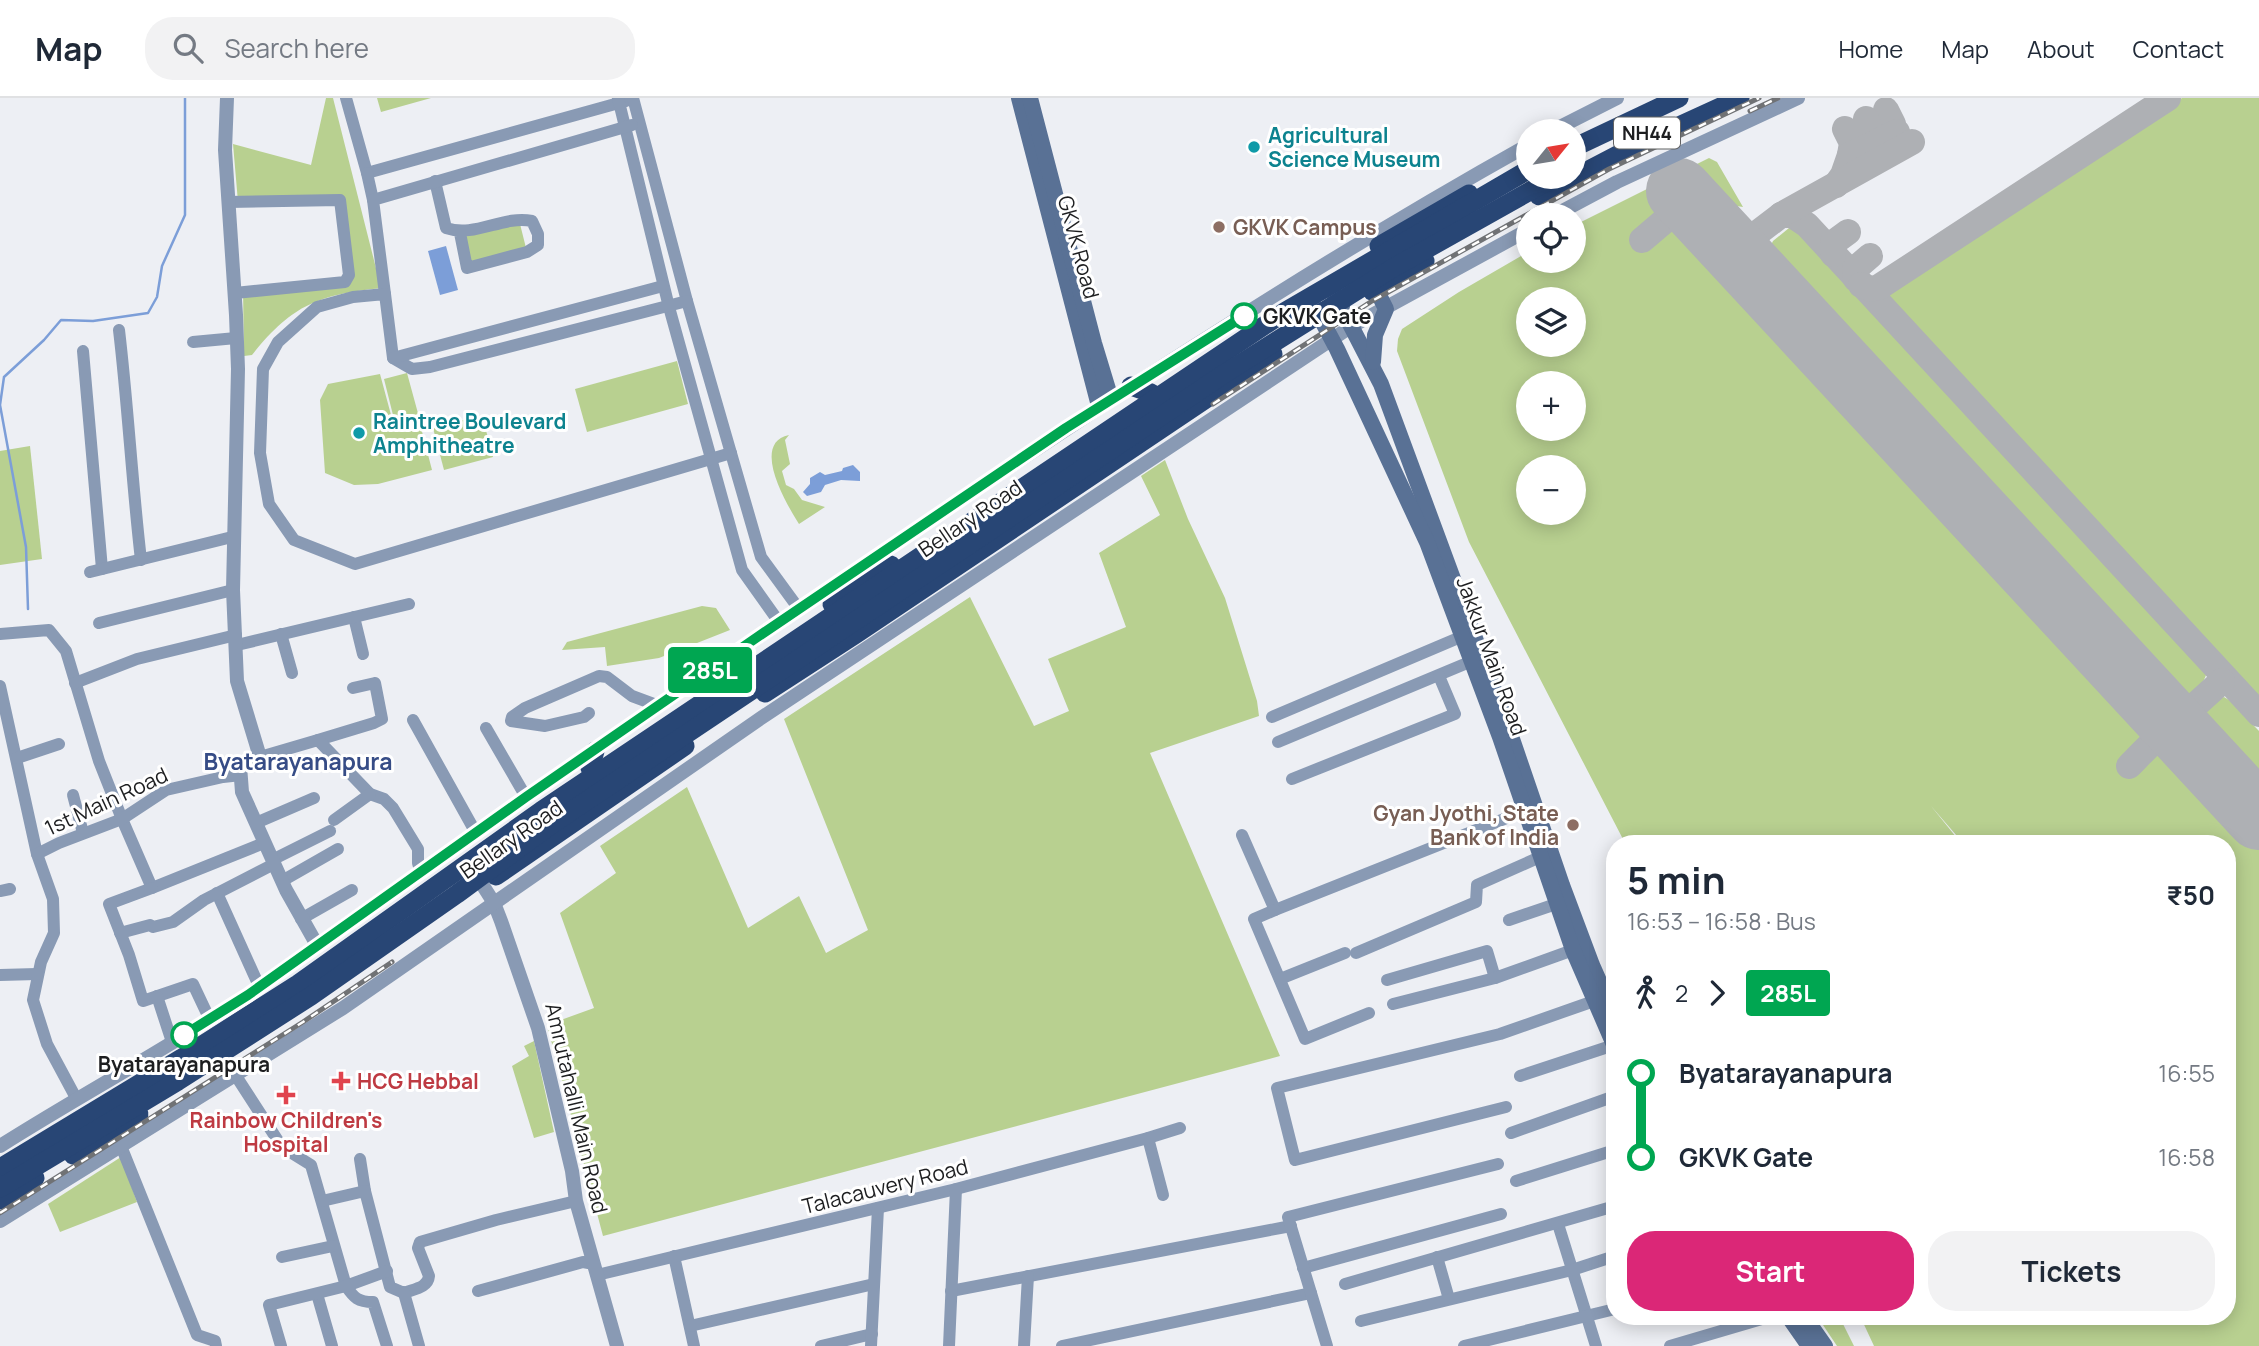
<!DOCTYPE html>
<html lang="en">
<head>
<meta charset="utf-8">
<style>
  :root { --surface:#fff; --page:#f2f2f3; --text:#1f2937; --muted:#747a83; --line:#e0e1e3; --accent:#db2777 }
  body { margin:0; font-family:Manrope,sans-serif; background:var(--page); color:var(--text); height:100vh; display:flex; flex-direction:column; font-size:26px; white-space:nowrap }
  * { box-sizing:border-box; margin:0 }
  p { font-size:23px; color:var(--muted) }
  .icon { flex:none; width:38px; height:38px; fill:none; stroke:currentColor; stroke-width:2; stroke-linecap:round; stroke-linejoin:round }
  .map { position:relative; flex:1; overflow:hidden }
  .panel { position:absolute; left:1606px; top:737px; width:630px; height:490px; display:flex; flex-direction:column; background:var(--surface); border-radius:28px; box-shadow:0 4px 18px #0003 }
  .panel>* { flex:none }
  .badge { padding:0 14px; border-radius:5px; font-size:24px; line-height:46px }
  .needle { width:46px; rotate:60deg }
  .tools { position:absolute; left:1516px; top:21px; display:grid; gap:14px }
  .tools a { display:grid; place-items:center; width:70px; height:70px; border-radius:50%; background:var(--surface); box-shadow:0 4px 18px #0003; font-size:35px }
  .map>.badge { position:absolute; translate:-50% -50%; box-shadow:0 0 0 4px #fff }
  .legs { display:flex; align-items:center; gap:10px; height:77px; padding:0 21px; font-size:23px }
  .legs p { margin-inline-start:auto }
  .head { display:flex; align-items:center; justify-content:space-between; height:119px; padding:0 21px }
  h1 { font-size:38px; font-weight:700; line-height:52px }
  .action { display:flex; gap:14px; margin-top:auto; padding:14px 21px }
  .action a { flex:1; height:80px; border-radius:28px; background:var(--accent); color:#fff; font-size:28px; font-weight:700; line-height:80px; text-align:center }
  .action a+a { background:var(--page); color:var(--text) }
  ul { padding:0 21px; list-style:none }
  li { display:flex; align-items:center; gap:24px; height:84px; font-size:26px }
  li i { display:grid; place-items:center; width:10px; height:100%; margin:0 9px; background:currentColor }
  li i::after { content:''; width:18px; height:18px; margin:-9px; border:5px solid; border-radius:50%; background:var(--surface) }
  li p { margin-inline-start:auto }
  li:first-child i { background:linear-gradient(#0000 50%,currentColor 0) }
  li:last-child i { background:linear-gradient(currentColor 50%,#0000 0) }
  header { display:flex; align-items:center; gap:42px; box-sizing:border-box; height:98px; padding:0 35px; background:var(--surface); border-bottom:2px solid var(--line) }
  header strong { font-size:33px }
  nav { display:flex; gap:38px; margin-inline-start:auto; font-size:24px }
  .search { width:490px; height:63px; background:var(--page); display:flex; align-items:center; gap:18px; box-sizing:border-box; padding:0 24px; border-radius:28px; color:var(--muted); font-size:26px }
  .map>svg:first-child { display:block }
  .green { fill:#b8d090; fill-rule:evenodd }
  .water { fill:#7c9ed8 }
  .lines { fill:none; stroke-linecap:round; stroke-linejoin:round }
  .stream { stroke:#7c9ed8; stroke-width:2.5 }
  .taxiway { stroke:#aeb0b4; stroke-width:26 }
  .runway { stroke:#aeb0b4; stroke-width:66 }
  .minor { stroke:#899ab4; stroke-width:12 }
  .tertiary { stroke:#899ab4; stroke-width:14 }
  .secondary { stroke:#597195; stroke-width:16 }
  .trunk { stroke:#284675; stroke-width:19 }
  .rail-casing { stroke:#707275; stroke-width:5 }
  .rail { stroke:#fff; stroke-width:2.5; stroke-dasharray:8; stroke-linecap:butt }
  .trunk-bridge { stroke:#284675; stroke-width:19 }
  .line-1-casing { stroke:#fff; stroke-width:16 }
  .line-1 { stroke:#00a651; stroke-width:10 }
  .culture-dot { fill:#0f9aa8; stroke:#fff; stroke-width:2.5 }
  .education-dot { fill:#8d6e63; stroke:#fff; stroke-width:2.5 }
  .stop-1-dot { fill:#fff; stroke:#00a651; stroke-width:3.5 }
  .health-dot { fill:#e0444e; stroke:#fff; stroke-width:2.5 }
  .labels { text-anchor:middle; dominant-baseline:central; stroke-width:6; stroke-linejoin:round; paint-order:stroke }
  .shield { fill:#fff; stroke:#616263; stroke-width:2 }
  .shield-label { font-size:19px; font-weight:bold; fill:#1d1e20 }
  .culture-label { font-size:21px; font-weight:bold; fill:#0d838f; stroke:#fff; text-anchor:start }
  .education-label { font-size:21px; font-weight:bold; fill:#785e54; stroke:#fff; text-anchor:start }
  .street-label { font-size:21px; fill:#1d1e20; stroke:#fff }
  .stop-label { font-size:21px; font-weight:bold; fill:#1d1e20; stroke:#fff; text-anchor:start }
  .health-label { font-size:21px; font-weight:bold; fill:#be3a42; stroke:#fff; text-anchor:start }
  .neighbourhood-label { font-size:23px; font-weight:bold; fill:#364c86; stroke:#fff }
</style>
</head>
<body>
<header>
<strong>Map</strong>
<div class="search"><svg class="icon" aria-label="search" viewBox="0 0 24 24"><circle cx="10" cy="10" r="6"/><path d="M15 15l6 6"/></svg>Search here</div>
<nav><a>Home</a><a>Map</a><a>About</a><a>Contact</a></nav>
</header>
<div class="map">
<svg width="2259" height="1248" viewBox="0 0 2259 1248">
  <rect width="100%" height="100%" fill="#edeff4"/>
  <!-- green -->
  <g class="green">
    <path d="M326,0H333L381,190C318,197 292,207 252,257L244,258L243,191L351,183L342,100L238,104L233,46L311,67Z"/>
    <polygon points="377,0 431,0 381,14"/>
    <polygon points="2182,0 2259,0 2259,599 1887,198 1886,193 1890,188"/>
    <path d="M1709,60L1717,64L1743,109L1717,105L1688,83L1633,136L1650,152L1679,123H1685L2149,623L2151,628L2149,635L2121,661L2135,676L2164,651L2173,650L2259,741V1248H1874L1860,1218H2228V746L1963,745L1931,708L1961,745H1625L1469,444L1397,253L1398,241L1402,231L1459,194L1528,154V163H1573V128ZM1528,201H1573V247H1528ZM1528,285H1573V331H1528ZM1528,369H1573V415H1528Z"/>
    <polygon points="519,122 526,150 471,165 464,138"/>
    <path d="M1789,130L1795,131L2203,571L2206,577C2203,588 2185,605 2173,604L1767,166L1764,160L1773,143Z"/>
    <polygon points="677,263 688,306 587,334 575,291"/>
    <polygon points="407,275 419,319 395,325 384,281"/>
    <polygon points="380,276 394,328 419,322 432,372 378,386 354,387 325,375 320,302 328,286"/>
    <polygon points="482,317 493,359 444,372 433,330"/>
    <path d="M789,337L785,342L790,366L782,373L786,387L794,391L802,402L825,409L799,426C787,407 750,345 789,337Z"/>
    <polygon points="30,348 42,461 0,467 0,353"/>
    <polygon points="1165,362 1188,421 1225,500 1257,603 1259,618 1150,655 1280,958 603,1138 547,927 594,910 560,815 616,775 600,748 687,689 748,830 799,798 826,855 868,832 784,621 970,499 1034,628 1069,613 1048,561 1126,529 1099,455 1160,417 1141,378"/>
    <polygon points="702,508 716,510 730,532 659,560 607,568 605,549 562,552 567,544"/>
    <path d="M2224,599L2229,602L2259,633V694L2197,627C2199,616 2214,603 2224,599Z"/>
    <polygon points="534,943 554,1034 534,1040 512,968 529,958 524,948"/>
    <polygon points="121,1059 137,1104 60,1134 48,1106"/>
    <polygon points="1817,1218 1839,1218 1854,1248 1837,1248"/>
  </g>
  <!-- water -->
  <g class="water">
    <polygon points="446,148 458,192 440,197 428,153"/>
    <polygon points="853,367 860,374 860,383 841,382 825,387 821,394 807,398 803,394 810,386 810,380 820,374 825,377 842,373 843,370"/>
  </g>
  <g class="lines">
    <!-- stream -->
    <polyline class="stream" points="28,511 26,449 0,307 4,279 44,242 61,222 93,223 148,215 157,199 162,168 185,117 185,0"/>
    <!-- taxiway -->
    <g class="taxiway">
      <polyline points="1886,12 1893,26 1889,37"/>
      <polyline points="1866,21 1873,36 1873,42 1870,47"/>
      <polyline points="1845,31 1852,45 1850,57"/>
      <polyline points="1836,87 1843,77 1850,57 1897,34"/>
      <polyline points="1781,117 1792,117 1807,127 2259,616"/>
      <polyline points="1642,142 1683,107 1693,109 1698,114"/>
      <polyline points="1833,156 1833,145 1848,134"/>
      <polyline points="1740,160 1737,153 1739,149 1781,117 1912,44"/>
      <polyline points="1856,181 1855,171 1870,158"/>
      <polyline points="1861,187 1871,191 1879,189 2168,0"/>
      <path d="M2129,668C2142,656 2160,631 2179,633L2177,628L2179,622L2222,583"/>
    </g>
    <!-- runway -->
    <polyline class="runway" points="1679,93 2259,719"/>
    <!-- minor -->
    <g class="minor">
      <polyline points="346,0 367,75 626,3"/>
      <polyline points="618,0 669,209 742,472 779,524"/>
      <polyline points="633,0 687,203 761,459 799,511"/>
      <polyline points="367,75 373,102"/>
      <path d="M435,83L446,130C475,140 503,117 532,123L538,136V147L527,154L467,170L460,135"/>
      <polyline points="228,104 340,102 349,177 345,184 235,195"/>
      <polyline points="385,196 373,102 632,27"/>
      <polyline points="687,203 430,269 412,271 393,260 385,196 353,199 317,209 278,244 263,271 260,355 269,406 294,442 355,466 731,355"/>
      <path d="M119,232C128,308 132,385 141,462"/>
      <polyline points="193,244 236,240"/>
      <polyline points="83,253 102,471"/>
      <polyline points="393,260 663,188"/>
      <polyline points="90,474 232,439"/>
      <polyline points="354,519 363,556"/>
      <polyline points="99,525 233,492"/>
      <polyline points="0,536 49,532 66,553 99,663 122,721 152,790 264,745"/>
      <polyline points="281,536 292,575"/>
      <polyline points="237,547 409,506"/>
      <polyline points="75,585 137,561 236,537"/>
      <polyline points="0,588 37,756 53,801 54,835 41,864 33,902 47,946 76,1000"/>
      <polyline points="589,615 584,619 545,628 511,623 512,619 525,610 599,578 607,579 632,598 659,608"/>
      <polyline points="1272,619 1463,538"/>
      <polyline points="413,622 476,735"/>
      <polyline points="486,630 526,699"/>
      <polyline points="318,642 374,625 382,621 375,585 353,590"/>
      <polyline points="1278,644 1472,563"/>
      <polyline points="260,659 318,642 370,696 384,701 393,710 418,751 418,765 421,775"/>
      <polyline points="17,660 59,646"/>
      <polyline points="1292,681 1455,616 1439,578"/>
      <polyline points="73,697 83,735"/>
      <polyline points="334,722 370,696"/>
      <polyline points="256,725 314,700"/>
      <polyline points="1242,737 1275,812 1524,713"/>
      <polyline points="37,756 59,745 122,721 166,692 223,679 241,677"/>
      <polyline points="272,762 330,733"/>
      <polyline points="282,783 338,751"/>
      <polyline points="152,790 109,806 129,857 143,903 193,886 210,922"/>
      <polyline points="0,793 10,791"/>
      <polyline points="217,795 259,888"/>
      <polyline points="1275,812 1254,821 1305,941 1369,915"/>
      <polyline points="301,821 352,792"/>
      <polyline points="1509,822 1556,806"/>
      <polyline points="120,835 150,827 153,829 173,824 204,802 274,766"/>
      <polyline points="1356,855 1476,804 1477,787 1540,759"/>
      <polyline points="0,877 37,876"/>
      <polyline points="1280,881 1345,855"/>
      <polyline points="1387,882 1487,853 1495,880"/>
      <polyline points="157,898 172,944"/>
      <polyline points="1393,906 1495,880 1573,852"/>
      <path d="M236,978L282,1049L311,1067L346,1188C354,1200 358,1204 373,1204L387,1248"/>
      <polyline points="1520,978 1614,947"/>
      <polyline points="1506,1009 1295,1062 1277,990 1500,936 1594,903"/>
      <polyline points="1511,1035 1615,998"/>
      <polyline points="1148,1040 1163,1097"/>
      <polyline points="121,1048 197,1237 215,1243 216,1248"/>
      <polyline points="360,1061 365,1093"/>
      <polyline points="1516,1083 1615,1052"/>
      <path d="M322,1103L365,1093L390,1189L404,1195C413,1191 428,1190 429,1178L418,1150L420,1144L496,1122L576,1103"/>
      <polyline points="1558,1126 1596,1248"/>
      <polyline points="674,1158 694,1248"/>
      <polyline points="282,1159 333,1148"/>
      <polyline points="1437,1159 1449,1201"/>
      <polyline points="1303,1170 1501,1116"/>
      <polyline points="597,1177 956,1091 1148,1040 1180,1030"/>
      <polyline points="1345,1186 1615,1108"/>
      <polyline points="478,1193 583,1164 594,1166"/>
      <polyline points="951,1193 1291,1128"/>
      <polyline points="404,1195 419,1248"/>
      <polyline points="317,1196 332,1248"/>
      <polyline points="1361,1223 1572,1172 1615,1158"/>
      <polyline points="690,1228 874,1186"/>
      <polyline points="281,1248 269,1207 346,1188 387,1173"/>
      <polyline points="821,1248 872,1236"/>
      <polyline points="871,1248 878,1110"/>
      <polyline points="949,1248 956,1091"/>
      <polyline points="1024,1248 1028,1178"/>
      <polyline points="1062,1248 1311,1195"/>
      <polyline points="1327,1248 1288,1119 1498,1066"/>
      <polyline points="1464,1248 1615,1211"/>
      <polyline points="1670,1248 1772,1218"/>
    </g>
    <!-- tertiary -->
    <g class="tertiary">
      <polyline points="227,0 225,52 236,217 238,271 233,492 237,583 260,659 240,668 242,694 286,792 317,847"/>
      <polyline points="1552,33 1617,0"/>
      <polyline points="1555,117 1617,84 1798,0"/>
      <polyline points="473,772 494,805 501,823 538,930 572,1073 576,1103 617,1248"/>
      <path d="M0,1048C82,996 167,951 248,897C444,755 643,618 843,481C1067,329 1292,179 1528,47"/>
      <polyline points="0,1123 343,910 761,620 1352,228 1528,132"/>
    </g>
    <!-- secondary -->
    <g class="secondary">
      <polyline points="1019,0 1099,308"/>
      <polyline points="1030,0 1094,245 1111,301"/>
      <polyline points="1334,195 1381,286 1510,635 1562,787 1592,867 1615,919"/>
      <polyline points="1313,206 1337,251 1427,444 1500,639 1573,852 1615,949"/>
      <polyline points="1373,264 1375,237 1386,211 1376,191"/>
      <polyline points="1788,1218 1809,1248"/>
      <polyline points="1804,1218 1825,1248"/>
    </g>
    <!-- trunk -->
    <g class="trunk">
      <polyline points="1573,50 1679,0"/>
      <polyline points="1539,98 1631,50 1740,0"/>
      <polyline points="1379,148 1469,96"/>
      <polyline points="1372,193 1425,163"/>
      <polyline points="1131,288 1151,295"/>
      <polyline points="832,506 891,467"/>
      <polyline points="765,595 856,536 1273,256"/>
      <polyline points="590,670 595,653"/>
      <polyline points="496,778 685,648"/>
      <polyline points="73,1057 139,1016"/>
      <polyline points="0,1102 35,1080"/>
    </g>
    <!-- rail casing -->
    <g class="rail-casing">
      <g id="rail">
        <polyline points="1750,13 1778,0"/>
        <polyline points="1213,306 1372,203 1609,71 1759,0"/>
        <polyline points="0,1115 303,924 392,864"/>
      </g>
    </g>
    <!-- rail -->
    <use href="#rail" class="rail"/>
    <!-- trunk-bridge -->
    <g class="trunk-bridge">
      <polyline points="0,1070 182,960 298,886 541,713 1286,213 1528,72"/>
      <polyline points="0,1090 178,983 311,898 457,796 552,726 1227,274 1393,170 1555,79"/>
    </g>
  </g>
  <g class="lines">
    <!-- line-1 casing -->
    <g class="line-1-casing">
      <polyline id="line-1" points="184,937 248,897 526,699 756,540 1066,330 1244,218"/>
    </g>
    <!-- line-1 -->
    <use href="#line-1" class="line-1"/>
  </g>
  <!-- markers -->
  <g class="culture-dot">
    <circle cx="1254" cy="49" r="7"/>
    <circle cx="359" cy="335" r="7"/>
  </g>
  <g class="education-dot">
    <circle cx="1219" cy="129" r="7"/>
    <circle cx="1573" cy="727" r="7"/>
  </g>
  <g class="stop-1-dot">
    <circle cx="1244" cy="218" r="12"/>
    <circle cx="184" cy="937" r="12"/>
  </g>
  <g class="health-dot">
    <path d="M337.5 972.5h7v7h7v7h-7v7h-7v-7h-7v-7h7z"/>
    <path d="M282.5 986.5h7v7h7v7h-7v7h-7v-7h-7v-7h7z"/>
  </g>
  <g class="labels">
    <!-- shield labels -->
    <rect class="shield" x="1614" y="19.5" width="66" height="31" rx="5"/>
    <g class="shield-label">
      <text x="1647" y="35">NH44</text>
    </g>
    <!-- culture labels -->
    <g class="culture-label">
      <text x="1268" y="37">Agricultural<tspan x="1268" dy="24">Science Museum</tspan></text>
      <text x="373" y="323">Raintree Boulevard<tspan x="373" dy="24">Amphitheatre</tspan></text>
    </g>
    <!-- education labels -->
    <g class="education-label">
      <text x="1233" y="129">GKVK Campus</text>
      <text x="1559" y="715" text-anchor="end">Gyan Jyothi, State<tspan x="1559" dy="24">Bank of India</tspan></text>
    </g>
    <!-- street labels -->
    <g class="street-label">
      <text transform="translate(1079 149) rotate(75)">GKVK Road</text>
      <text transform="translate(970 420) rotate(-34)">Bellary Road</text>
      <text transform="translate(1492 558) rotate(70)">Jakkur Main Road</text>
      <text transform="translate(106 703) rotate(-25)">1st Main Road</text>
      <text transform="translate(511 741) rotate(-35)">Bellary Road</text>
      <text transform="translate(577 1010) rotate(77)">Amrutahalli Main Road</text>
      <text transform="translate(885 1088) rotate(-14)">Talacauvery Road</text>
    </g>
    <!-- stop labels -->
    <g class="stop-label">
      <text x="1263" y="218">GKVK Gate</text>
      <text x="184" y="966" text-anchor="middle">Byatarayanapura</text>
    </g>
    <!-- health labels -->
    <g class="health-label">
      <text x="357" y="983">HCG Hebbal</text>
      <text x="286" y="1022" text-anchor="middle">Rainbow Children's<tspan x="286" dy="24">Hospital</tspan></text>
    </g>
    <!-- neighbourhood labels -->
    <g class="neighbourhood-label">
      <text x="298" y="663">Byatarayanapura</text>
    </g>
  </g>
</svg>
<div class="tools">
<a><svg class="needle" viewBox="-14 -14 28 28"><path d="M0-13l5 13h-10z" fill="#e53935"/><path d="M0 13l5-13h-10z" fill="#747a83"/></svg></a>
<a><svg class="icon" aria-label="locate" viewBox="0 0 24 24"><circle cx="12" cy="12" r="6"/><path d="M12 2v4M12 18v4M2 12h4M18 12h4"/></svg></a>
<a><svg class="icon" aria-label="layers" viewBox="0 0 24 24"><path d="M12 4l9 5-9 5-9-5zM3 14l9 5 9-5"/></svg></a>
<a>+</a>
<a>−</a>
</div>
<b class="badge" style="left:710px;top:572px;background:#00a651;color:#fff">285L</b>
<section class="panel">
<div class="head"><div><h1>5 min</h1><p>16:53 – 16:58 · Bus</p></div><b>₹50</b></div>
<div class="legs"><svg class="icon" aria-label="walk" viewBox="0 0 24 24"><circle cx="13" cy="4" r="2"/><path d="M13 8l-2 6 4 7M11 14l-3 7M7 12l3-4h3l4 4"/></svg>2<svg class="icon" aria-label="forward" viewBox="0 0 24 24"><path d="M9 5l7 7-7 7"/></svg><b class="badge" style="background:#00a651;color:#fff">285L</b></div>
<ul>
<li><i style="color:#00a651"></i><b>Byatarayanapura</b><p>16:55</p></li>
<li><i style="color:#00a651"></i><b>GKVK Gate</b><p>16:58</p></li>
</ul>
<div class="action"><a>Start</a><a>Tickets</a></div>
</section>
</div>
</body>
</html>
